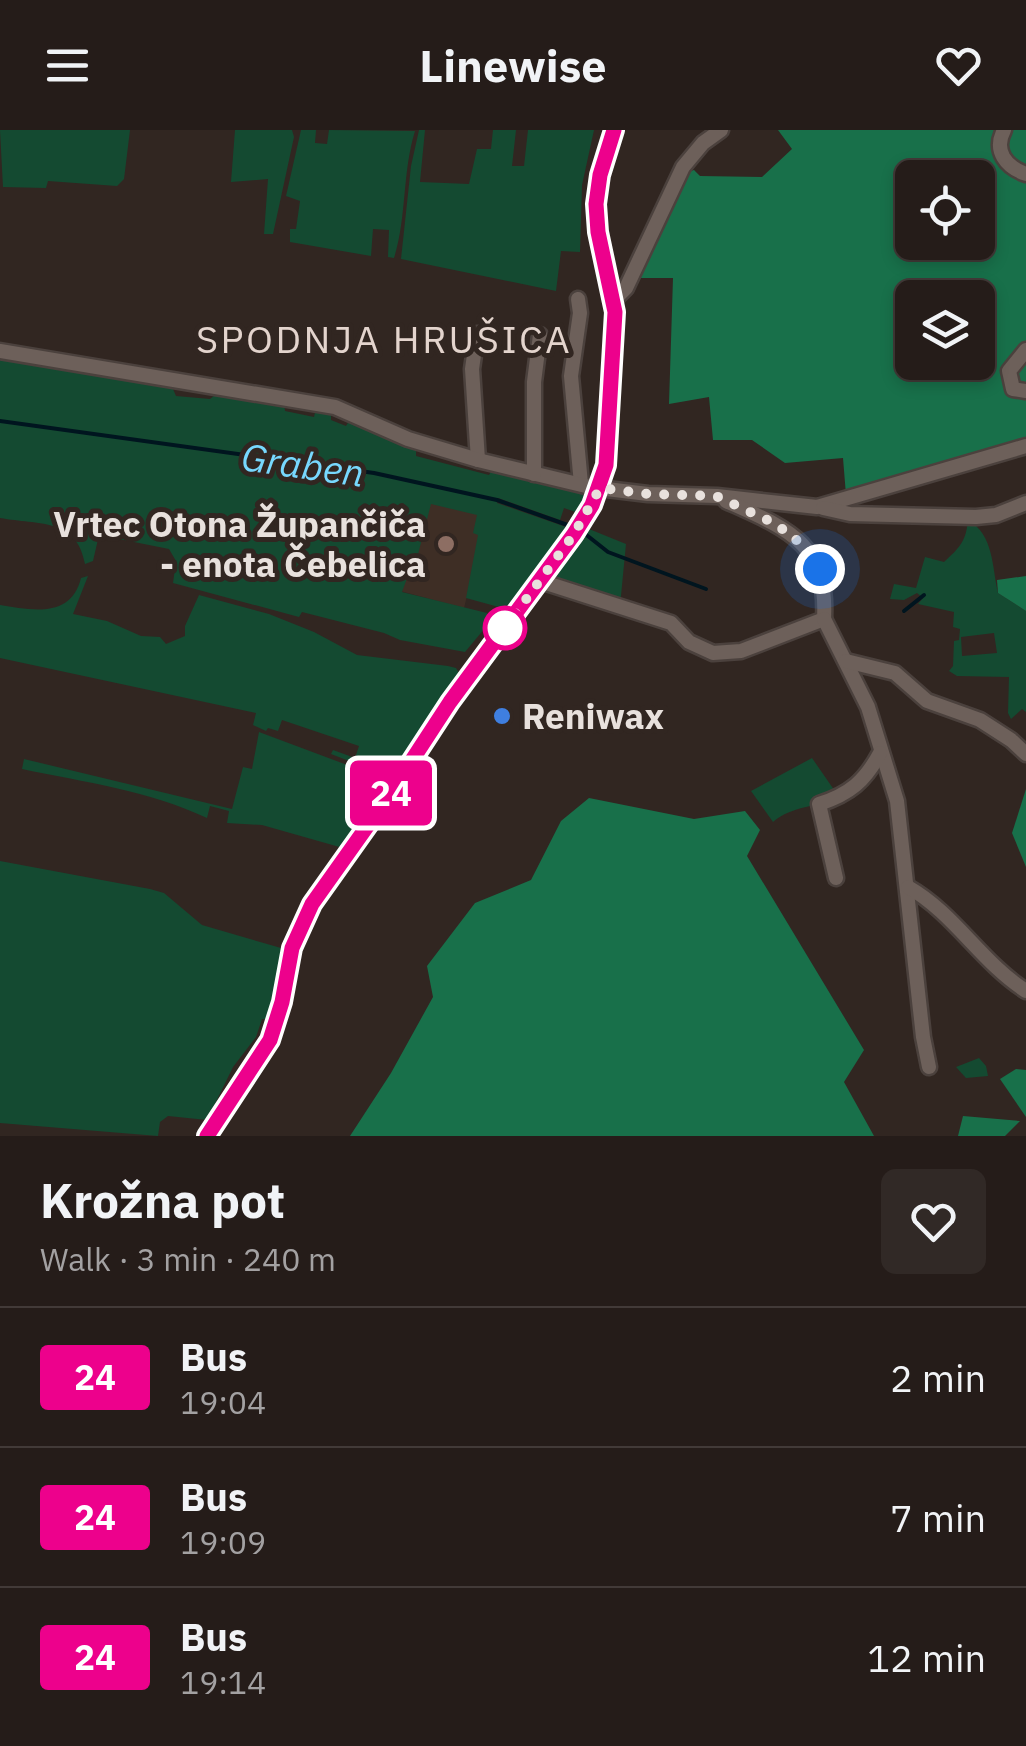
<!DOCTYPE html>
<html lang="en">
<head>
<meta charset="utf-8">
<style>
  :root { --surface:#251c19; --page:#312926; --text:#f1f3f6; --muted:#a3a1a2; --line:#423a38 }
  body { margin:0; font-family:"IBM Plex Sans",sans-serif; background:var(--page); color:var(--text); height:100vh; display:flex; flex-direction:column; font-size:38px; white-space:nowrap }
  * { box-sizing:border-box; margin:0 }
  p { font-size:32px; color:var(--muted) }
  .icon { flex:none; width:55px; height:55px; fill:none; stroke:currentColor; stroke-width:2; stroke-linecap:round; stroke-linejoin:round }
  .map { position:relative; height:1006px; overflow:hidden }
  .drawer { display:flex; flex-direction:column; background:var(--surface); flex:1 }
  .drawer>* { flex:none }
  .badge { padding:0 20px; border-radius:8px; font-size:35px; line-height:65px }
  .tools { position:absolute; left:895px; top:30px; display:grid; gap:20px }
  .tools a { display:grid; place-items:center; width:100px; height:100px; border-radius:15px; background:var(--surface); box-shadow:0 5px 15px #0003,0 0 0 2px var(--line); font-size:50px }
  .you { position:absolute; width:50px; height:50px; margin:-25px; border:8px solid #fff; border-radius:50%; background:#1a73e8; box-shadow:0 0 0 15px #1a73e833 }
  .map>.badge { position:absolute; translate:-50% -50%; box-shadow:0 0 0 5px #fff }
  .round { display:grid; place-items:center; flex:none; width:105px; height:105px; border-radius:15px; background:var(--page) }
  .summary { display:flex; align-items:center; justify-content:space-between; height:170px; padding:0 40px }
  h1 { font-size:48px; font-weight:800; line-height:75px }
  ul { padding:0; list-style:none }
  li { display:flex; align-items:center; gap:30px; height:140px; padding:0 40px; border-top:2px solid var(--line) }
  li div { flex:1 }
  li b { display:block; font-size:38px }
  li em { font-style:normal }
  li .badge { min-width:110px; font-weight:700; text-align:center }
  header { display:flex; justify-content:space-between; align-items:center; height:130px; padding:0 40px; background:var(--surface); font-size:45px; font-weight:800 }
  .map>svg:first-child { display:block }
  .built { fill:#3e2e25 }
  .green { fill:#144a31; fill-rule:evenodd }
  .forest { fill:#18704a; fill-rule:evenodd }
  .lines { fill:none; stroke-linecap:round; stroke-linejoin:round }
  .stream { stroke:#00151f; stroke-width:4 }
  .minor-casing { stroke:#4b413d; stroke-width:19 }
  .minor { stroke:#6d605a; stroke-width:14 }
  .line-casing { stroke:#fff; stroke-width:22 }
  .line { stroke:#ed018c; stroke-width:15 }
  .walk { stroke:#e8e1dd; stroke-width:10; stroke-dasharray:0 18 }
  .education-dot { fill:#8d6e63; stroke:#312621; stroke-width:4 }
  .stop-dot { fill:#fff; stroke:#ed018c; stroke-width:5 }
  .shop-dot { fill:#3f7fe0; stroke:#312621; stroke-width:4 }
  .labels { text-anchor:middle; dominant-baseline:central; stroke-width:10; stroke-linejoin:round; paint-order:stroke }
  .poi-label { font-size:35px; font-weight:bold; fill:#e8e1dd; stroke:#312621; text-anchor:end }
  .neighbourhood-label { font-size:38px; letter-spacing:2.5px; fill:#e3d4cd; stroke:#312621 }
  .water-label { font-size:38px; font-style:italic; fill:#77d8fe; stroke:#312621 }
</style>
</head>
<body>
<header><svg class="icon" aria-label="menu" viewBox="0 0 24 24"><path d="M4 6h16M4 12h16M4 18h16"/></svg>Linewise<svg class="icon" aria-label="heart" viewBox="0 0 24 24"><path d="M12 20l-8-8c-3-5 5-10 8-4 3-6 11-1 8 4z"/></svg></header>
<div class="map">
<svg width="1026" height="1006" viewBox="0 0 1026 1006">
  <rect width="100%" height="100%" fill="#312621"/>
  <!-- built -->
  <polygon class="built" points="426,358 490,372 464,478 400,461"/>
  <!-- green -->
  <g class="green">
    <polygon points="0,0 130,0 124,49 117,56 48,51 46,58 3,57"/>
    <polygon points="235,0 292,0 294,7 273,104 264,104 268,49 231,52"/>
    <path d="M301,0H316L315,13L327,14L329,0L415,1C402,43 407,87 394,128L388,127L389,100L373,99L371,126L290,112V99H296L300,71L286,66Z"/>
    <polygon points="419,0 425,0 420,52 469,54 477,19 491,19 493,0 516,0 512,36 524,36 528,0 594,0 582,55 580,122 561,121 556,161 401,129 411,36"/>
    <path d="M0,226L173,259L176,266L210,269L215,265L284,273L285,281L314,287L316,278L331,283V290L346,296L349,291L416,318V326L489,345L492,340L574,358L584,363L586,373L581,384L564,378L560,390L498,368L497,373L569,398L529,449L514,476L506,479L466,468L478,405L473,403L477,385L431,374L416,432H413L402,462L487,483L490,492L465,522L400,510L384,503L302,482L299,487L173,453L176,431L169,419L99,405L93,431L85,434C77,388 39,395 0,388Z"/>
    <path d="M968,390C994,405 992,437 998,463L1026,481V582L1022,579L1011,589L1008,583L1009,547L957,546L949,541L953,536L954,511L959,510L960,499L953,497L954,482L918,474L923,468L917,463L904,470L890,469L894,454L916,458L925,427L944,432C959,418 966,412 968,390ZM994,503L997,523L962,526L961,507Z"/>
    <polygon points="589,399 626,414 620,476 552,449"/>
    <path d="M88,446L73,484L107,491L141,506L160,507L166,514L185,506V496L199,465L269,484L314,502L357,525L448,536L456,538L459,543L393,648L331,624L333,620L355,628L359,616L282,590L278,601L268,598L266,601L253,595L256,583L0,528V475C31,480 71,489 81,448Z"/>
    <path d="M259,602L390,651L343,718L262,695L227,693L229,681L210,676L207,688C150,661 84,652 22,639L24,629L232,679L243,637L252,639Z"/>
    <path d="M812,628L839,667C816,678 793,675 773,692L751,661Z"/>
    <polygon points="0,731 150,759 164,763 202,795 281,818 277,867 269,890 262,889 256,907 233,937 207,990 168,986 160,992 158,1006 0,993"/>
    <polygon points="979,928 986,936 988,946 966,948 956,937"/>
  </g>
  <!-- forest -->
  <g class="forest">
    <path d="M778,0H1026V315L846,365L843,328L785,333L752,310H713L709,267L669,274L673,148H635L684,43L694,40L700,46L762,47L792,19ZM912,48H978V112H912ZM912,168H978V232H912Z"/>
    <polygon points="1026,446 1026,481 998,463 997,450"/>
    <polygon points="1026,659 1026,737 1012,703"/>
    <polygon points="589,668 694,689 745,681 760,700 747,726 864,920 844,952 874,1006 350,1006 391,943 433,867 427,836 475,773 531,750 561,691"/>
    <polygon points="1016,939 1026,940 1026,987 1000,949"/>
    <polygon points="963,986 1020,991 1005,1006 958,1006"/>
  </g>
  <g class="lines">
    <!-- stream -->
    <g class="stream">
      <polyline points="0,291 374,343 497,370 576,398"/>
      <polyline points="584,403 608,422 706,459"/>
      <polyline points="904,481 924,465"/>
    </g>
    <!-- minor casing -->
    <g class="minor-casing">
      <g id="minor">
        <path d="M1004,0C993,21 1006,37 1026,44"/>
        <polyline points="578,169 580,183 571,246 581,354"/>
        <polyline points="614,170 626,158 683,37 703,13 721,0"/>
        <polyline points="477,204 472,239 478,330"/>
        <polyline points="1026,220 1009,241 1013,259 1026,261"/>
        <polyline points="0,221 335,277 408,309 478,330 590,357 648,364 717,366 817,377 1026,316"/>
        <polyline points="534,344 534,252 540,205"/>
        <polyline points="823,378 850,384 976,387 996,385 1026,373"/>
        <path d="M540,451L671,493L689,512L713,523L741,521L824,489C828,413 788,399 726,371"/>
        <polyline points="824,489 868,577 897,671 923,907 929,937"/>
        <polyline points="846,531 895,543 927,571 980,590 1011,610 1026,624"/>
        <path d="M836,748L819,674C850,664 865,651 880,623"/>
        <path d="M908,757C954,783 981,832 1026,861"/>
        <polyline points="207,1006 269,910 282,872 292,818 312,774 399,652 450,573 575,405 600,358 606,335 615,182 598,102 596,74 600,45 614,0"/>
      </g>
    </g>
    <!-- minor -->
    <use href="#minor" class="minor"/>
  </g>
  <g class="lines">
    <!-- line casing -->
    <g class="line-casing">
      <polyline id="line" points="207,1006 270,910 282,872 292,818 312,774 388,667 450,572 574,404 592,375 606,335 615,182 598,102 596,74 600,45 614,0"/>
    </g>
    <!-- line -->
    <use href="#line" class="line"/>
    <!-- walk -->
    <polyline class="walk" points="505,498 574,404 600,358 648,364 716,366 776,394 809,420 820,439"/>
  </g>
  <!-- markers -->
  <circle class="education-dot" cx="446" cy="414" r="10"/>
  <circle class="stop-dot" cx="505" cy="498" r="20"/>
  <circle class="shop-dot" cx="502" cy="586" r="10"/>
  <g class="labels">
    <!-- poi labels -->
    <g class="poi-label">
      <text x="426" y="394">Vrtec Otona Župančiča<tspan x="426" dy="40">- enota Čebelica</tspan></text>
      <text x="522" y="586" text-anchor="start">Reniwax</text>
    </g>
    <!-- neighbourhood labels -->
    <g class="neighbourhood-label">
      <text x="384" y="208">SPODNJA HRUŠICA</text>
    </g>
    <!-- water labels -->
    <g class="water-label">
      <text transform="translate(303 334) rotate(8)">Graben</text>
    </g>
  </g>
</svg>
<div class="tools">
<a><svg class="icon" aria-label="locate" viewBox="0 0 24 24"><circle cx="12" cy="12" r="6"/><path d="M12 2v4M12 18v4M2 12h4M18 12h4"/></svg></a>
<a><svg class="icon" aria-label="layers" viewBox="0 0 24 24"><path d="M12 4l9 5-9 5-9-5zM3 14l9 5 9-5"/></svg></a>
</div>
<div class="you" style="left:820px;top:439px"></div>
<b class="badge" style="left:391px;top:663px;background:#ed018c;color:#fff">24</b>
</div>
<section class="drawer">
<div class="summary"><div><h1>Krožna pot</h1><p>Walk · 3 min · 240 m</p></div><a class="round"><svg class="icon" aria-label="heart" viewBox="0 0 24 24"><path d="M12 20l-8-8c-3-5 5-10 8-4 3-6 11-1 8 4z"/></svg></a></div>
<ul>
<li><span class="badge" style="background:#ed018c;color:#fff">24</span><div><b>Bus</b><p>19:04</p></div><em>2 min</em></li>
<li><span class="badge" style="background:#ed018c;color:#fff">24</span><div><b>Bus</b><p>19:09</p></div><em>7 min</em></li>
<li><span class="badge" style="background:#ed018c;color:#fff">24</span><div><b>Bus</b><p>19:14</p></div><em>12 min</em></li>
</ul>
</section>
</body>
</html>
